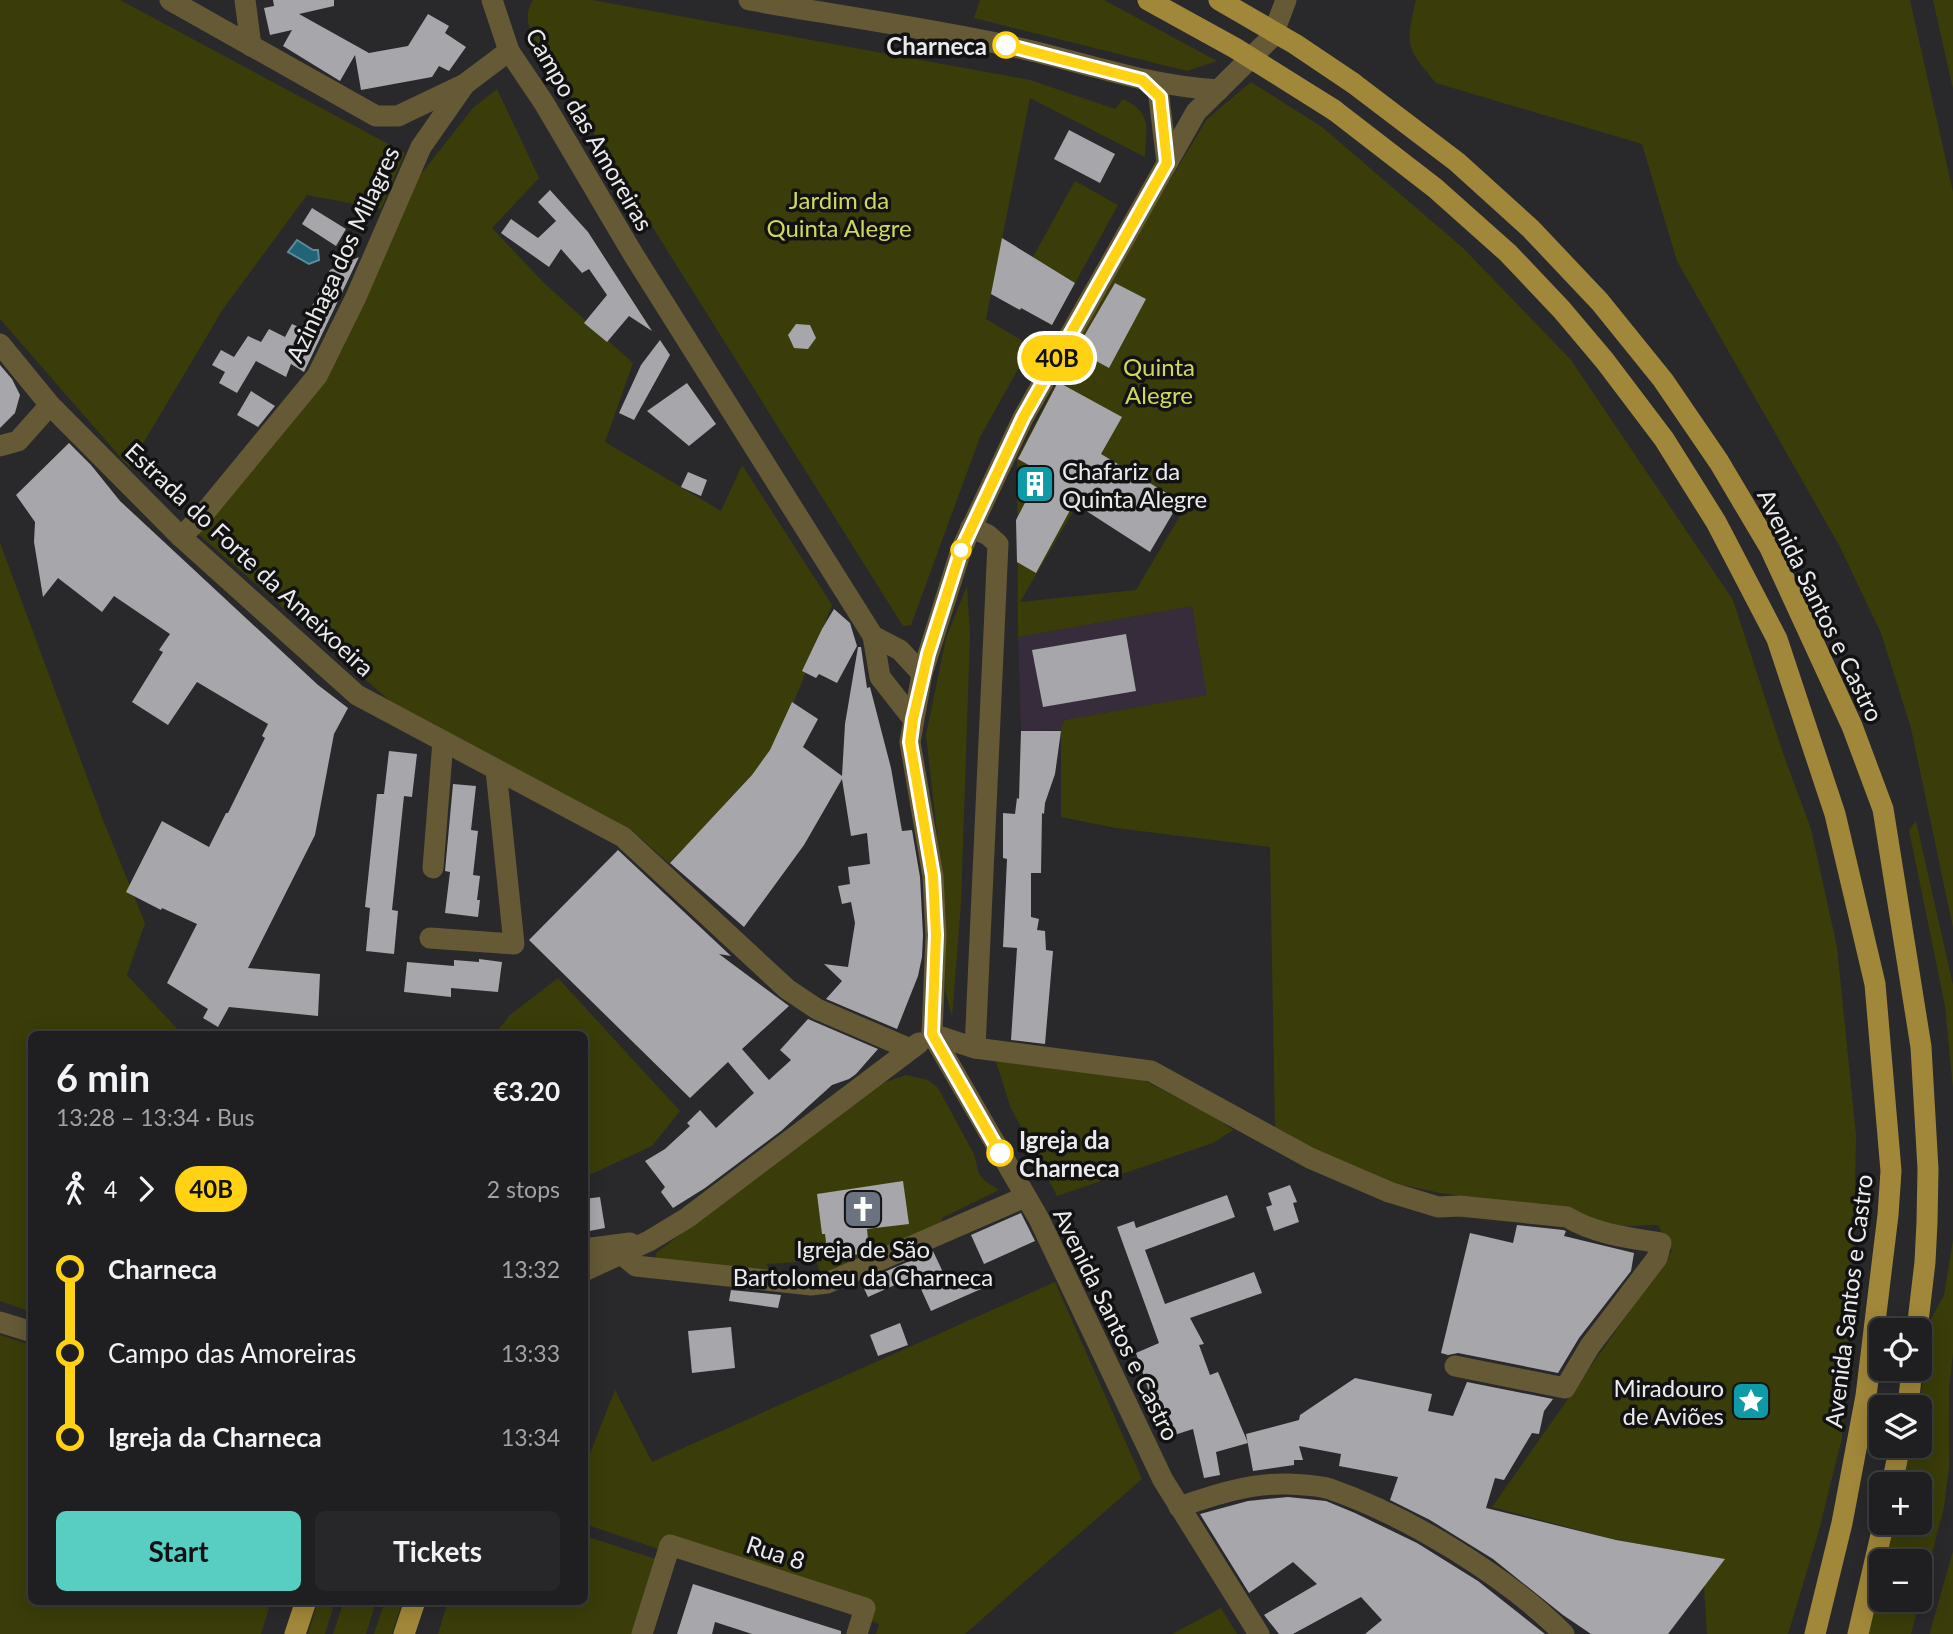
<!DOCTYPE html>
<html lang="en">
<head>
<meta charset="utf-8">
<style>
  :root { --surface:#1f1f21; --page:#27272a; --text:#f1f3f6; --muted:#a1a2a5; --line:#3c3d3f; --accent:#57cec1 }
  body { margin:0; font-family:Lato,sans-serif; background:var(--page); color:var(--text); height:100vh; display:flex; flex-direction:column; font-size:26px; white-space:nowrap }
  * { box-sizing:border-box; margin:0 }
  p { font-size:23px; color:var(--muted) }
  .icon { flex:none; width:38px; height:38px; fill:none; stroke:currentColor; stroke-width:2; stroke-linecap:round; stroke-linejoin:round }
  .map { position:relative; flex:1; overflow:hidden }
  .drawer { position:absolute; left:28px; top:1031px; width:560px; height:574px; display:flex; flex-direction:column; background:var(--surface); border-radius:10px; box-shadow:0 4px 18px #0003,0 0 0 2px var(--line) }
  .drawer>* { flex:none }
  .badge { padding:0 14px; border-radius:23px; font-size:24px; line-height:46px }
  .controls { position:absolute; left:1869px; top:1318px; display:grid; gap:14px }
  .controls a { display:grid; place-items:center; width:63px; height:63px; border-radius:10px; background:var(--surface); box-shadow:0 4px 18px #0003,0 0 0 2px var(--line); font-size:35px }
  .map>.badge { position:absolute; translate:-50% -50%; box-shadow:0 0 0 4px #fff }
  .legs { display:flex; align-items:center; gap:10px; height:77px; padding:0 28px; font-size:23px }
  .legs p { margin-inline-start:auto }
  .summary { display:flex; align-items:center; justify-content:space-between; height:119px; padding:0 28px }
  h1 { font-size:38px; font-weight:700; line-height:52px }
  .action { display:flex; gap:14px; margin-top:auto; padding:14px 28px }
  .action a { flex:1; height:80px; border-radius:10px; background:var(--accent); color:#111; font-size:28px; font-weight:700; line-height:80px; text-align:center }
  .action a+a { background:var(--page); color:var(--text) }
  ul { padding:0 28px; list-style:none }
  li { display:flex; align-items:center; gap:24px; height:84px; font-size:26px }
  li i { display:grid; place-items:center; width:10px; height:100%; margin:0 9px; background:currentColor }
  li i::after { content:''; width:18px; height:18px; margin:-9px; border:5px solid; border-radius:50%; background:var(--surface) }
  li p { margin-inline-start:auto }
  li:first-child i { background:linear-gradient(#0000 50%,currentColor 0) }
  li:last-child i { background:linear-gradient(currentColor 50%,#0000 0) }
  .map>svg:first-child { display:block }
  .education { fill:#372c3b }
  .green { fill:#3a3d09; fill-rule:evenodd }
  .water { fill:#226477; stroke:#5e8c9a; stroke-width:2 }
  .building { fill:#a7a6aa }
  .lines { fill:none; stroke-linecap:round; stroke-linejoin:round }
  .minor { stroke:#655936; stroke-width:21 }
  .major { stroke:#a18739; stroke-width:21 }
  .major-bridge { stroke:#a18739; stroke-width:21 }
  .line-1-casing { stroke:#fff; stroke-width:16 }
  .line-1 { stroke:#ffd214; stroke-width:10 }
  .stop-1-dot { fill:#fff; stroke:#ffd214; stroke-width:3.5 }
  .labels { text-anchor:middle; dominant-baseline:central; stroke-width:7; stroke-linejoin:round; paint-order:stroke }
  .stop-label { font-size:24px; font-weight:bold; fill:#ebebed; stroke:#121213; text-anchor:end }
  .street-label { font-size:24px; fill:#ebebed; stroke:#121213 }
  .park-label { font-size:24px; fill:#d0d95b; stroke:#121213 }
  .poi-label { font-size:24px; fill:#ebebed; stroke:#121213; text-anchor:start }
</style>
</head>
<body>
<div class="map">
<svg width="1953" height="1634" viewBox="0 0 1953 1634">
  <rect width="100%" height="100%" fill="#29292c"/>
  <!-- education -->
  <polygon class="education" points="1192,606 1208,695 1064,720 1061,730 1021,731 1018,637"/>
  <!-- green -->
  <g class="green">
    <polygon points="0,0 120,0 405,153 381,209 307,195 223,309 129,467 0,319"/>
    <path d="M533,0H592L1030,80L1115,109L1123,99C1153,114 1146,127 1145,157L1030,98L986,319L1031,346L980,437L911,625L903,626L532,35C527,22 525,12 533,0Z"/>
    <polygon points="980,0 1104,0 1217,61 1187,71 974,18"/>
    <path d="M1416,0H1910L1953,192V928L1911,728L1881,633L1839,545L1677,261L1642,144L1436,83C1406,47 1405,46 1416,0Z"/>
    <polygon points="1933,0 1953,0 1953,89"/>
    <path d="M1251,82L1322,127L1463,248L1571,360L1733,600L1784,756L1811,829L1837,947L1856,1135L1854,1237L1842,1438L1818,1534L1788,1634H1707L1704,1587L1724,1559L1616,1540L1492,1507L1672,1251L1658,1225L1625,1226L1587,1219L1554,1207L1440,1193L1376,1179L1275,1130L1270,847L1116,828L1061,817V730L1064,720L1207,695L1192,606L1018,637L1017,458L1110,280L1207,119ZM1105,457L1187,504L1136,590L1020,602Z"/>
    <path d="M497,89L539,178L492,228L545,284L633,363L605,442L721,511L742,465L832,605C812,653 796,705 770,750C747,790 701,829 669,863L630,829L390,701L196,532L321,379L417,179L473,108Z"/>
    <polygon points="1075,181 1118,205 1075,283 1033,257"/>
    <polygon points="0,543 103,820 145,923 127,975 182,1034 32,1034 31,1312 0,1301"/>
    <polygon points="967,586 970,634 961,903 952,1017 945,989 946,914 926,735 946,638"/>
    <polygon points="1916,821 1953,985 1953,1089 1945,1006 1909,830"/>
    <polygon points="558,978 680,1111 652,1146 585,1177 584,1034 495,1034 510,1015"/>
    <polygon points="996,1061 1139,1078 1213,1116 1233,1130 1213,1143 1057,1196 1010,1106"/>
    <polygon points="906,1075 928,1080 938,1088 974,1154 979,1174 985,1181 999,1190 942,1218 941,1231 820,1275 817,1261 766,1264 772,1273 655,1259 656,1253 859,1098 880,1084"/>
    <polygon points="1953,1240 1953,1353 1949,1389 1949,1467 1944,1507 1911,1634 1863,1634 1881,1574 1881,1600 1920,1600 1920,1561 1885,1561 1894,1523 1920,1522 1920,1484 1903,1484 1911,1446 1920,1446 1919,1407 1931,1319 1944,1295"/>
    <polygon points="1055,1282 1142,1479 965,1634 876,1634 879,1624 585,1524 585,1466 615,1390 652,1462"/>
    <polygon points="0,1335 31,1345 32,1601 271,1601 261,1634 0,1634"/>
    <polygon points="585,1536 656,1559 632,1634 438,1634 448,1601 584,1601"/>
    <polygon points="1953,1551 1953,1634 1930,1634 1932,1625"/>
    <polygon points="318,1601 335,1601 325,1634 308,1634"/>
    <polygon points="344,1601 376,1601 366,1634 333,1634"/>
    <polygon points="385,1601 401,1606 392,1634 374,1634"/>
    <polygon points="1221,1608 1237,1634 1172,1634"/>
  </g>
  <!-- water -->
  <polygon class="water" points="297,240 313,250 318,250 319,260 309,264 288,252"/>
  <!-- building -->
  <g class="building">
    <polygon points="273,0 334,0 334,6 299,14 369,53 408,46 428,14 449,26 445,33 466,47 449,71 439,66 432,77 361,90 355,55 340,81 283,46 292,30 270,35 264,8 274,6"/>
    <polygon points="1069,130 1115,154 1100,183 1054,159"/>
    <polygon points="550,190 588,232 652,331 629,316 607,342 584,323 607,295 589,269 582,273 561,249 549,267 501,233 511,219 538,238 556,221 538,202"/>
    <polygon points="312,208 346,229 336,246 302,224"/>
    <polygon points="1002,238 1075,283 1052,325 1021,308 1020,310 991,294"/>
    <polygon points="359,257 304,372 291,364 286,377 256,361 237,393 219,383 225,372 212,365 221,350 234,357 248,336 261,342 269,329 285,337 292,324 301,328 330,270"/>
    <polygon points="1115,283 1146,299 1109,368 1076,350"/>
    <polygon points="796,324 810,325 816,338 808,349 794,348 788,335"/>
    <polygon points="660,340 670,355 634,420 619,413 641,365"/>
    <polygon points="0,365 12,379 20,395 15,413 0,428"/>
    <polygon points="1058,382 1122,417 1101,454 1180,501 1150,552 1074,503 1036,573 1017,562 1016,520 1041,472 1018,459"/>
    <polygon points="687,383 716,424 689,446 647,411"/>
    <polygon points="251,391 275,406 258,427 237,415"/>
    <polygon points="69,443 91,465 120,501 318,685 348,708 334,734 315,835 248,968 320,974 318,1016 229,1007 218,1027 203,1018 208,1009 167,983 197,924 162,908 161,910 126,892 162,821 209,847 226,813 228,813 265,738 262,736 268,724 197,682 168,725 132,702 163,652 159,650 170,634 114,596 102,612 58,578 43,597 34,542 35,522 16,495"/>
    <polygon points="688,472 707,480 701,496 681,487"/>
    <polygon points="834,609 850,623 857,646 837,683 819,674 816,678 802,671 822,629"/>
    <polygon points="1126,634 1136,691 1043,707 1032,650"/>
    <polygon points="858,647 861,647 867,688 870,687 891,768 902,831 912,830 920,877 923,935 922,957 918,976 897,1029 826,999 842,981 824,964 848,967 855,923 851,902 842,904 838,886 850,884 848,867 870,864 867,833 851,836 842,779 804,845 744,927 670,863 752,775 770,750 792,702 818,719 803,747 842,776 845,724"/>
    <polygon points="1021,731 1061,731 1055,774 1045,803 1044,814 1042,813 1041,873 1031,873 1031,917 1039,919 1037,930 1045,931 1046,950 1053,951 1045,1044 1011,1040 1017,948 1003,947 1007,859 1003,858 1003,813 1015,814 1017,798 1019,799"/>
    <polygon points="389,751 417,754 412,797 404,796 392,910 398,911 394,954 366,951 370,908 365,907 377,794 384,794"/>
    <polygon points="453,784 476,786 471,830 478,831 473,875 480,876 477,900 480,900 478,917 445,913 450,872 445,871"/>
    <polygon points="618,850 731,956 719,954 789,1006 742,1049 769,1080 791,1060 780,1050 808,1019 878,1049 856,1074 849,1079 832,1085 781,1131 705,1188 673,1208 661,1192 665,1187 645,1161 665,1149 690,1126 687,1123 700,1110 716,1128 754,1093 728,1062 690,1098 529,940"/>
    <polygon points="479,959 502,962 498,992 451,988 451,997 404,992 407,962 454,966 454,960 479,962"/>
    <polygon points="903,1181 909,1224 867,1229 869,1250 860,1254 828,1258 825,1234 822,1234 817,1194"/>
    <polygon points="1290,1185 1297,1202 1293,1203 1299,1222 1274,1231 1266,1207 1272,1205 1268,1193"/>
    <polygon points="1227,1195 1235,1217 1145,1250 1165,1304 1254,1272 1262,1293 1190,1318 1204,1344 1199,1345 1210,1375 1218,1372 1248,1443 1216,1452 1220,1475 1204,1478 1193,1429 1165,1438 1136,1353 1159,1343 1117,1227 1134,1221 1136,1228"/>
    <polygon points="600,1197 605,1228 584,1232 584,1199"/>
    <polygon points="1021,1213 1035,1241 984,1264 971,1235"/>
    <polygon points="1517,1225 1563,1230 1566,1231 1564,1236 1634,1253 1631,1271 1579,1338 1558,1373 1458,1353 1448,1355 1441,1353 1470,1233 1513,1243"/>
    <polygon points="933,1251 949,1285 974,1274 981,1289 931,1311 915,1276 868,1297 861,1282"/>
    <polygon points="731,1290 781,1295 778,1308 729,1301"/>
    <polygon points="900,1323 908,1345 878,1356 870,1335"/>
    <polygon points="731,1327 735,1368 692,1373 688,1331"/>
    <polygon points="1355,1378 1432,1394 1428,1411 1453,1416 1467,1382 1553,1399 1544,1411 1539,1434 1532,1433 1504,1480 1495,1478 1486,1508 1616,1540 1725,1559 1668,1634 1591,1634 1563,1615 1493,1559 1430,1520 1390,1500 1398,1477 1339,1466 1341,1454 1299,1446 1303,1460 1294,1460 1294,1465 1253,1471 1246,1434 1299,1420 1300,1415"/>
    <polygon points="1288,1497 1326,1501 1355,1513 1417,1543 1478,1581 1545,1634 1365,1634 1382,1620 1361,1597 1293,1634 1279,1634 1264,1615 1317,1584 1293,1562 1249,1593 1200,1514 1248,1501"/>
    <polygon points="693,1584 841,1631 841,1634 752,1634 715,1622 712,1634 677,1634"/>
  </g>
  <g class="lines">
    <!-- minor -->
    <g class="minor">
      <polyline points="170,0 376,116 398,116 465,84 509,51"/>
      <polyline points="245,0 251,46"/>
      <polyline points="492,0 509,51 544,103 633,254 873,636 880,677 913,719"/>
      <path d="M749,0C835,15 921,27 1006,45C1078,60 1145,86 1219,90"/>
      <polyline points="1159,97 1167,163"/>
      <polyline points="0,344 50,405 181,537 357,695 623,837 787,989 817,1009 910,1049"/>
      <polyline points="0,446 18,441 50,405"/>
      <polyline points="971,527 988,535 998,544 975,1048"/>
      <polyline points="181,537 201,517 317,376 356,297 421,147 465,84"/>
      <polyline points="873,636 900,650 922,674"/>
      <polyline points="433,868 443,741"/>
      <polyline points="430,938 514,944 496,770"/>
      <polyline points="932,1034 936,935 933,876 910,742 922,674 961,550 1023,418 1196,112 1272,37 1286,0"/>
      <path d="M932,1034L975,1048L1151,1071L1310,1158L1389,1192L1438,1207L1460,1206L1567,1217C1595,1234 1629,1238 1661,1243L1657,1258L1590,1346L1565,1388L1455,1366"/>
      <polyline points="932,1034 1039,1219 1163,1480 1259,1634"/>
      <polyline points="584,1249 630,1243"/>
      <polyline points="620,1253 636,1266 811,1285 827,1283 1025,1197"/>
      <polyline points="584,1271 649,1241 687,1218 919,1043"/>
      <polyline points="0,1322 32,1332"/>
      <path d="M1179,1507C1214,1495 1250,1483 1288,1484C1301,1485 1318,1485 1330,1489C1408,1516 1506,1576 1564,1634"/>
      <polyline points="642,1634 670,1545 865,1608 857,1634"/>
    </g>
    <!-- major -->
    <g class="major">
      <polyline points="1353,83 1457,162 1531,229 1600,302 1663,380 1719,462 1770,548 1852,726 1883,809 1921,1047 1928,1169 1927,1222 1925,1262 1917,1330"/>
      <polyline points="1334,110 1435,188 1508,253 1562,310 1605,361 1664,439 1716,522 1777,639 1835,814 1875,984 1891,1171 1888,1215 1866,1396 1842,1523 1815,1634"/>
      <polyline points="1908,1407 1912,1368"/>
      <polyline points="1892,1484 1900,1446"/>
      <polyline points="295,1634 306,1601"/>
      <polyline points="404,1634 415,1601"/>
      <polyline points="1858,1634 1884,1522"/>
    </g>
    <!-- major-bridge -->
    <g class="major-bridge">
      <polyline points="1148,0 1235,48 1334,110"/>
      <polyline points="1219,0 1295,44 1353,83"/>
    </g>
  </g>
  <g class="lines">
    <!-- line-1 casing -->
    <g class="line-1-casing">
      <polyline id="line-1" points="1000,1153 932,1034 936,935 933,876 910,742 913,719 928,654 961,550 1023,418 1167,163 1160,97 1142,80 1006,45"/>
    </g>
    <!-- line-1 -->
    <use href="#line-1" class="line-1"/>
  </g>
  <!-- icons -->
  <defs>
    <g id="building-square" transform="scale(2.0125)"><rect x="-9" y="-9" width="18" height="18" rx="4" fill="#0f9aa8" stroke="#121213"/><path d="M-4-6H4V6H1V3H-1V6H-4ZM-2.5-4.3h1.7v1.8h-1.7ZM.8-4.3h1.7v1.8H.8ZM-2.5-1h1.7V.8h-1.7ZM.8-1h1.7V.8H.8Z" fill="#fff"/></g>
    <g id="church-square" transform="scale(2.0125)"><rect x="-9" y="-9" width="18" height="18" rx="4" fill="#6b7280" stroke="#121213"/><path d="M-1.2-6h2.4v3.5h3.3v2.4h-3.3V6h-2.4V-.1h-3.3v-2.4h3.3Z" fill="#fff"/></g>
    <g id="sight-square" transform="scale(2.0125)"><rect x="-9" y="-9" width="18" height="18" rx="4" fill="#0f9aa8" stroke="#121213"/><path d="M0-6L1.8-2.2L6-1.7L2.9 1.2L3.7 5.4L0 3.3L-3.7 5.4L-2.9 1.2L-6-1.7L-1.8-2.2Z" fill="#fff"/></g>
  </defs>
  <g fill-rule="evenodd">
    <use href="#building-square" x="1035" y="484"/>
    <use href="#church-square" x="863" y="1209"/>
    <use href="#sight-square" x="1751" y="1401"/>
  </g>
  <!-- markers -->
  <g class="stop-1-dot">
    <circle cx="1006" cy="45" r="12"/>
    <circle cx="961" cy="550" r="9"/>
    <circle cx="1000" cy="1153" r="12"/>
  </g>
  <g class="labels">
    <!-- stop labels -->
    <g class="stop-label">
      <text x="987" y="45">Charneca</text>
      <text x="1019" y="1139" text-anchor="start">Igreja da<tspan x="1019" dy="28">Charneca</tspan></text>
    </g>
    <!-- street labels -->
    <g class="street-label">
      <text transform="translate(590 129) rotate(60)">Campo das Amoreiras</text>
      <text transform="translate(342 254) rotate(-65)">Azinhaga dos Milagres</text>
      <text transform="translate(250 559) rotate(43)">Estrada do Forte da Ameixoeira</text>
      <text transform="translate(1821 605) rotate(64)">Avenida Santos e Castro</text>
      <text transform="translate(1848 1301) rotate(-83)">Avenida Santos e Castro</text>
      <text transform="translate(1117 1324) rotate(64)">Avenida Santos e Castro</text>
      <text transform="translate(776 1552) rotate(18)">Rua 8</text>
    </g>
    <!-- park labels -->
    <g class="park-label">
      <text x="839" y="199">Jardim da<tspan x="839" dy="28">Quinta Alegre</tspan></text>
      <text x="1159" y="366">Quinta<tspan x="1159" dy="28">Alegre</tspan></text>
    </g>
    <!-- poi labels -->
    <g class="poi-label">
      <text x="1062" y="470">Chafariz da<tspan x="1062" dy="28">Quinta Alegre</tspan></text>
      <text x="863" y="1248" text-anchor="middle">Igreja de São<tspan x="863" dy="28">Bartolomeu da Charneca</tspan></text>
      <text x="1724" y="1387" text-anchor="end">Miradouro<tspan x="1724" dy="28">de Aviões</tspan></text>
    </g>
  </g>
</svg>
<div class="controls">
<a><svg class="icon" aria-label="locate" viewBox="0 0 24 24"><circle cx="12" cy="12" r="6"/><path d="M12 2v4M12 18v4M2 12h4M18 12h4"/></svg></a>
<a><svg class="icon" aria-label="layers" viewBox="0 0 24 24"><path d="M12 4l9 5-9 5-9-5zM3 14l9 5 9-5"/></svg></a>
<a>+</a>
<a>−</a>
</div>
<b class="badge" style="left:1057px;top:358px;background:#ffd214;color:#111">40B</b>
<section class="drawer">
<div class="summary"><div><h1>6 min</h1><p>13:28 – 13:34 · Bus</p></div><b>€3.20</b></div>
<div class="legs"><svg class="icon" aria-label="walk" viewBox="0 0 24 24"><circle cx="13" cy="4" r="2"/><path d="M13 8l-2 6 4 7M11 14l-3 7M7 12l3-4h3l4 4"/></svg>4<svg class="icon" aria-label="forward" viewBox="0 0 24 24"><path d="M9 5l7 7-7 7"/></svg><b class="badge" style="background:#ffd214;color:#111">40B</b><p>2 stops</p></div>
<ul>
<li><i style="color:#ffd214"></i><b>Charneca</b><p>13:32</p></li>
<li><i style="color:#ffd214"></i><span>Campo das Amoreiras</span><p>13:33</p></li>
<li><i style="color:#ffd214"></i><b>Igreja da Charneca</b><p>13:34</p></li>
</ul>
<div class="action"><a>Start</a><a>Tickets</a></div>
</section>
</div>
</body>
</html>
